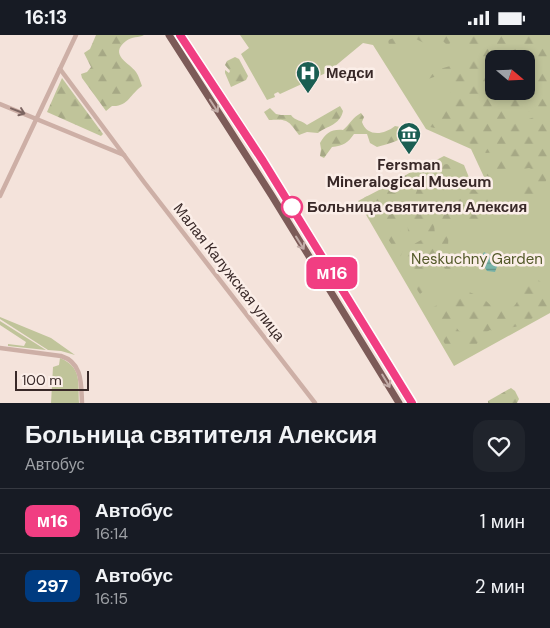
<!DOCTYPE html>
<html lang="ru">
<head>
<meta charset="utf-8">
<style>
  :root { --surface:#171b24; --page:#20242c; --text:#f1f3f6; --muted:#9ea1a6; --line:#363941 }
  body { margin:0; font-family:"DM Sans",sans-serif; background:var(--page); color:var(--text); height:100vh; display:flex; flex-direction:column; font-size:19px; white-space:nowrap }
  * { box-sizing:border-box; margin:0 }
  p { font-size:16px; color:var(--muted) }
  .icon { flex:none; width:28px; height:28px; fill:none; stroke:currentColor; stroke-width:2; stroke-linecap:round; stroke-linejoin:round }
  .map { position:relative; height:368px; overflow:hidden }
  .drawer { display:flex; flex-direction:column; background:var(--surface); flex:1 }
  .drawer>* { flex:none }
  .badge { padding:0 10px; border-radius:8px; font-size:18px; line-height:32px }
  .needle { width:32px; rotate:109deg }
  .tools { position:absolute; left:485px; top:15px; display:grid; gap:10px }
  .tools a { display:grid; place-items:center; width:50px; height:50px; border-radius:10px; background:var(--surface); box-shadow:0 2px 8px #0003; font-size:25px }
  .scale { position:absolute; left:15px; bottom:12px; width:74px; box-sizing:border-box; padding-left:5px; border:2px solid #392928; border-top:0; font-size:14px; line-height:18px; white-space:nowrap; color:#392928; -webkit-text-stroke:4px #fbeee8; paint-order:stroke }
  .map>.badge { position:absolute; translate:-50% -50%; box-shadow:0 0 0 2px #fff }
  .round { display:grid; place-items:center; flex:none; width:52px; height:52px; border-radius:15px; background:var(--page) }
  .head { display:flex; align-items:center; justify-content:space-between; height:85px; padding:0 25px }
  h1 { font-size:24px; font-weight:700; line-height:38px }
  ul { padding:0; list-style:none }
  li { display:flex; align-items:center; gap:15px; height:65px; padding:0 25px; border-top:1px solid var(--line) }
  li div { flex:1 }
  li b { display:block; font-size:19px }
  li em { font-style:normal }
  li .badge { min-width:55px; font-weight:700; text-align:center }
  .status { display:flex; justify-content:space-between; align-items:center; height:35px; padding:0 25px; background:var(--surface); direction:ltr }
  .status svg { height:14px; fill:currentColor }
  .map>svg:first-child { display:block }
  .green { fill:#c0c49a; fill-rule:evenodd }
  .forest { fill:url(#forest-firs); fill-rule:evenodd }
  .water { fill:url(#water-rules) }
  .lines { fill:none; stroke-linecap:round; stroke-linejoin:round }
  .street { stroke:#cdafa6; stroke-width:4.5 }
  .primary { stroke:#7c5b58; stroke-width:7 }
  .oneway { stroke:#c2aca7 }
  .oneway2 { stroke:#7c6561 }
  .line-casing { stroke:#fff; stroke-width:11 }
  .line { stroke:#f13e82; stroke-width:8 }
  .stop-dot { fill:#fff; stroke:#f13e82; stroke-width:2.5 }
  .labels { text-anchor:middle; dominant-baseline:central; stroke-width:5; stroke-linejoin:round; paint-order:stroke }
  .poi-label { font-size:15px; font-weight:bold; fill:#392928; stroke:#fbeee8; text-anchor:start }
  .stop-label { font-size:15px; font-weight:bold; fill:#392928; stroke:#fbeee8; text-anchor:start }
  .park-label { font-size:15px; fill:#535929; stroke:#fbeee8 }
  .street-label { font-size:15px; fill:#392928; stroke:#fbeee8 }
</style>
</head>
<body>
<div class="status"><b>16:13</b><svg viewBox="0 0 49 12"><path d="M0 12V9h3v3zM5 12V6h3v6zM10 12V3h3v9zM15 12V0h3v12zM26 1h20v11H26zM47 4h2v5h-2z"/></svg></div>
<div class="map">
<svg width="550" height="368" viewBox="0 0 550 368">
  <defs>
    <pattern id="forest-firs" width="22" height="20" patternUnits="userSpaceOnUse" patternTransform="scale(1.25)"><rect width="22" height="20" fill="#c0c49a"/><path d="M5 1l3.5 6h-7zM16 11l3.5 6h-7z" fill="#a6a885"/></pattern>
    <pattern id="water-rules" width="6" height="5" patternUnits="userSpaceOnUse" patternTransform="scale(1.25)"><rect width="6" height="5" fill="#78b3a8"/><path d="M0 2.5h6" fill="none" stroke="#639289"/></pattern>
  </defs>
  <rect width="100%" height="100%" fill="#f4e3db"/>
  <!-- green -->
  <g class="green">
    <path d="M240,0H550V278L454,331L358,166L444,121L464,130L472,150L484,142L471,114L426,94L373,10L363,8L328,37L280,59L278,57L274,59L275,62L267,65L241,19L249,13ZM494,24H526V56H494Z"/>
    <polygon points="0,282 51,303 75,320 61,316 48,315 0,284"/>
    <polygon points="0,286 46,315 8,311 8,309 24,311 26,307 0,290"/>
    <path d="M60,323C82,332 78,347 79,368H51L53,332L59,330Z"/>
  </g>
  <!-- forest -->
  <g class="forest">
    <path d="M96,0H144C139,3 132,1 126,6C108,20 130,28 136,37C139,41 140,46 142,51C130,59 128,72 112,71L106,76L82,43L81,39L87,37L91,32L84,18L90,14Z"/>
    <path d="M403,0H431L424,8L410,1C403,7 398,14 389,10L388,5Z"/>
    <path d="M435,0H550V73L540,74L536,77L526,76L521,77V83L526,85L540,80L550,82V135L538,167L535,171H532L529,164L511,161V159L519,155L524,149L535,146L537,141L536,136L529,133L519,135L517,133C507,136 498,144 489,143L485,139L484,129L494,128L499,122L497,117L486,118L476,111L453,102L451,97L456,91L454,86H448L435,93L430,92L426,87L427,83L455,71L456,66C449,58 448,47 442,41C429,41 421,49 409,54V51L423,45L440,34L460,28L462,29C475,13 473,10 454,2L448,11L437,0ZM494,24H526V56H494V40L486,41L483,36L486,30L490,29L494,30Z"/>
    <polygon points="235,22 239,24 248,41 246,45 231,52 225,38 225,35 229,38 230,36 225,30 227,26"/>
    <polygon points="62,43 103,99 101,101 47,77"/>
    <path d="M340,71L343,76C340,90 327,91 318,98L307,97L299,100C288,85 288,84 269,85L264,77L270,73L276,79L281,80H291C295,86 302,85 307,90Z"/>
    <path d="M361,78L364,82L362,87C367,102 384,100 395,91L400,92L407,89L411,95C404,105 388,109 377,112L370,108L367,99H354C348,108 343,111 332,112L324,123L320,121L321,114L320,108C326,98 331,94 343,95C350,89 353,82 361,78Z"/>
    <path d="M447,129L454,133L457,141L443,156C439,152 434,149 429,150C424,163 432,168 434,179L415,203L412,202L408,196L407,182L422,142L437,131Z"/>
    <polygon points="419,132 421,132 408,153 399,162 391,166 378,175 373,183 361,171 362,166 365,162 375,159"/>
    <path d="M465,144L477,157L486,162L495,180L471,190L466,188L464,183L459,182C451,189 446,206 449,217C452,226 456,231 454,241L439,251L446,238L442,225L440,189L455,152Z"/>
    <path d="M396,169L401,171C400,175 398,179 398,183C396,194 404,201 411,209L404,213L400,223L380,191C378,179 387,175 396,169Z"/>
    <path d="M432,188L434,189L436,211L441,229L439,240L436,232L433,229L420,237V242L426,254L420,259C417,255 416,252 414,248C410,241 405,237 404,229L414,209L423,204Z"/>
    <path d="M526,242C545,243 550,256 550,273L519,291L509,293L500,298L490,295L485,298L476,310L456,314L446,311L436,292L427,280L426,275C443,270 449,258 462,254C472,258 488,264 492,273C514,284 522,263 522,244ZM458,285H468L469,290L474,295L473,300L468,301L459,296L453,288Z"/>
    <polygon points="511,353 515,356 519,364 517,368 488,368 488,366"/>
  </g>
  <!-- water -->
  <polygon class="water" points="484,217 489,220 491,219 498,229 495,237 487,236 480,225"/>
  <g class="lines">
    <!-- street -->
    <g class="street">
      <polyline points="60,34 144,147 315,368"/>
      <polyline points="0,69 124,120"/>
      <polyline points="0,161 76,0"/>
      <path d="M0,313L61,321C83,328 81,349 82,368"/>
    </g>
    <!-- primary -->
    <g class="primary">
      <polyline points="169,0 272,161 399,368"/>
      <polyline points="180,0 263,126 412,368"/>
    </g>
  </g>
  <!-- one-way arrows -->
  <defs><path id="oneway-shaft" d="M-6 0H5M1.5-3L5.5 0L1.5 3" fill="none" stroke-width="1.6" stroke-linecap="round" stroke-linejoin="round" transform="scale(1.25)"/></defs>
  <g class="oneway">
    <use href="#oneway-shaft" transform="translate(214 71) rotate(57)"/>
    <use href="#oneway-shaft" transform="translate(300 208) rotate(58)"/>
    <use href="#oneway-shaft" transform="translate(386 346) rotate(59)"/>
  </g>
  <use class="oneway2" href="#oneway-shaft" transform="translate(18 76) rotate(21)"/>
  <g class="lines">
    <!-- line casing -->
    <g class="line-casing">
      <polyline id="line" points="180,0 263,126 412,368"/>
    </g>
    <!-- line -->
    <use href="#line" class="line"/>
  </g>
  <!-- icons -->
  <defs>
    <g id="hospital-pin" transform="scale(1.25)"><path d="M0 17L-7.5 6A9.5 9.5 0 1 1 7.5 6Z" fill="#1a5e52" stroke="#fbeee8"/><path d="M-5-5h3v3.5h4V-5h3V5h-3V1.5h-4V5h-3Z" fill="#fff"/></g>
    <g id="museum-pin" transform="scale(1.25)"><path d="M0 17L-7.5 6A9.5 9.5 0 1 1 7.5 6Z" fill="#1a5e52" stroke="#fbeee8"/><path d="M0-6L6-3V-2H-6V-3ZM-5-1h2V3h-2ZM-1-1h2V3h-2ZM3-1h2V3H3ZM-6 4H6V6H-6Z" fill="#fff"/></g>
  </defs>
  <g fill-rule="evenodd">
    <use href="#hospital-pin" x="308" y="38"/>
    <use href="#museum-pin" x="409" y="99"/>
  </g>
  <!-- markers -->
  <circle class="stop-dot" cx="292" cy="172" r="10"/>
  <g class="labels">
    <!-- poi labels -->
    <g class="poi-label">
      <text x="326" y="38">Медси</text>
      <text x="409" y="130" text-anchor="middle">Fersman<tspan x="409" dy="17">Mineralogical Museum</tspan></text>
    </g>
    <!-- stop labels -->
    <g class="stop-label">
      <text x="307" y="172">Больница святителя Алексия</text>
    </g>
    <!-- park labels -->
    <g class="park-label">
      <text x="477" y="224">Neskuchny Garden</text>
    </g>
    <!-- street labels -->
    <g class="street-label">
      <text transform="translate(229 237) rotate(52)">Малая Калужская улица</text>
    </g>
  </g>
</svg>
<div class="tools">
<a><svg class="needle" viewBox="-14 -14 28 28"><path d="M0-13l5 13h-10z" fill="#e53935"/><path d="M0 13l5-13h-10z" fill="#9ea1a6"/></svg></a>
</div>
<div class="scale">100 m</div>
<b class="badge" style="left:332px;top:238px;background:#f13e82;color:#fff">м16</b>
</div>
<section class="drawer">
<div class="head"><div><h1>Больница святителя Алексия</h1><p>Автобус</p></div><a class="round"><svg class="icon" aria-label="heart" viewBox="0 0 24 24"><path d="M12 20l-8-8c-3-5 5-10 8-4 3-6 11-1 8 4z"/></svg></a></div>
<ul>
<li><span class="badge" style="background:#f13e82;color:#fff">м16</span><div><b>Автобус</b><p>16:14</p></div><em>1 мин</em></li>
<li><span class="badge" style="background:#003b80;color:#fff">297</span><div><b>Автобус</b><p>16:15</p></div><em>2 мин</em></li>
</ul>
</section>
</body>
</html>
